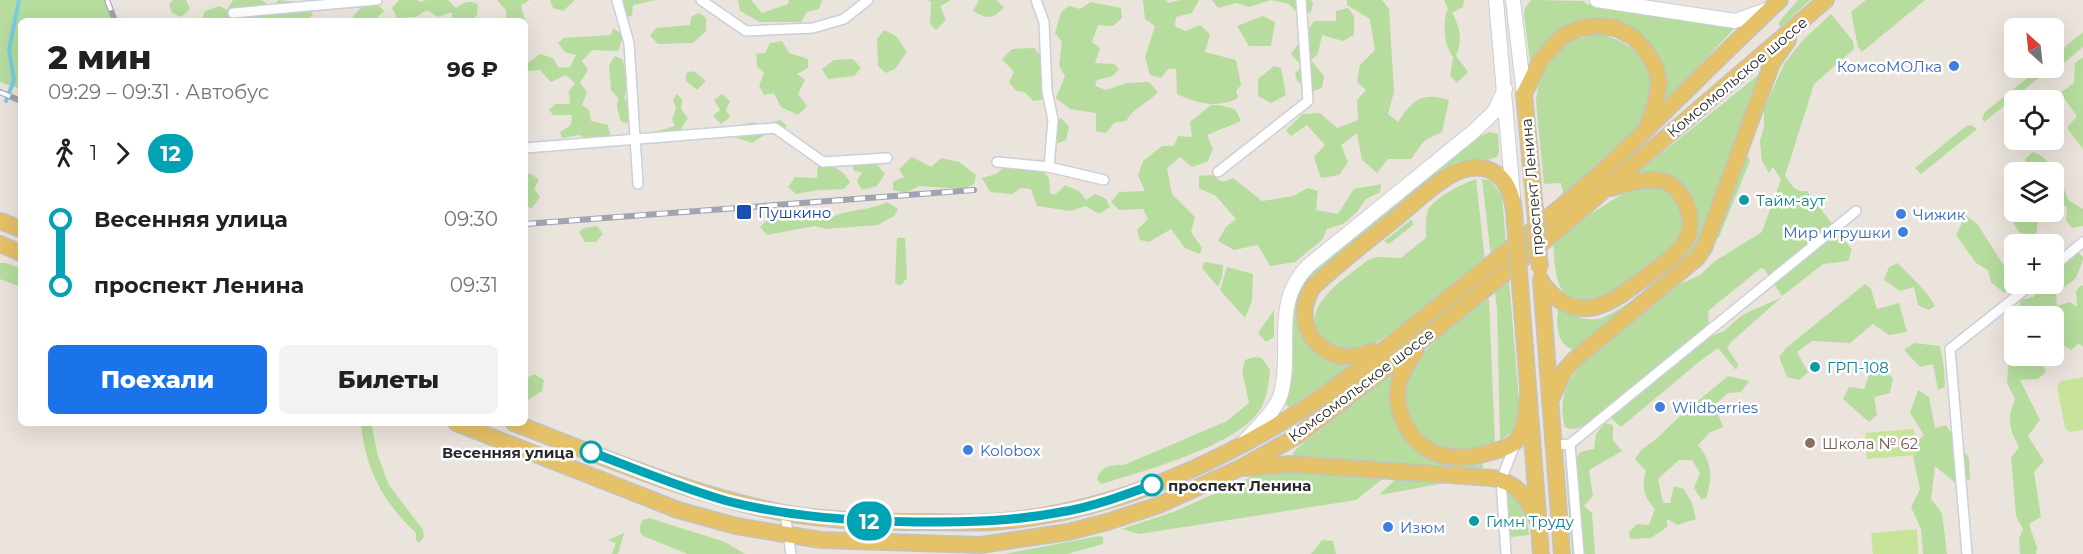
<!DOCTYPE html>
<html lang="ru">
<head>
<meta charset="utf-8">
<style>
  :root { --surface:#fff; --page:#f2f2f2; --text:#202124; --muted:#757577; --accent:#1a73e8 }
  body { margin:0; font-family:Montserrat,sans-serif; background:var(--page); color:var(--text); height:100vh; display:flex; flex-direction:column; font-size:22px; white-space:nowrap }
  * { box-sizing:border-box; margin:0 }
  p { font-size:20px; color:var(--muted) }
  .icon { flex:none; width:33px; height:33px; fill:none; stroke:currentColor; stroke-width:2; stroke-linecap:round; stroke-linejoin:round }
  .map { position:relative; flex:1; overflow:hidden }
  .panel { position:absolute; left:18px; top:18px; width:510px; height:408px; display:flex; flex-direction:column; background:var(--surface); border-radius:9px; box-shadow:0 6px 24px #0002 }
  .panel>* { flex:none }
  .badge { padding:0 12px; border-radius:20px; font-size:21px; line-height:39px }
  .needle { width:39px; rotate:333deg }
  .fabs { position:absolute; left:2004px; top:18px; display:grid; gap:12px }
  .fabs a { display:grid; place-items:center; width:60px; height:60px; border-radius:9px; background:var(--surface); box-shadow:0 6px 24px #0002; font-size:30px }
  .map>.badge { position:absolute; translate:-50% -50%; box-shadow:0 0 0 3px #fff }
  .legs { display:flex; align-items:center; gap:9px; height:66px; padding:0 30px; font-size:20px }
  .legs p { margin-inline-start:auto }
  .summary { display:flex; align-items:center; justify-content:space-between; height:102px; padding:0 30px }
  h1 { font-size:33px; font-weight:800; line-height:45px }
  .cta { display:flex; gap:12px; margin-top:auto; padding:12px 30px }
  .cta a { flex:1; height:69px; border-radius:9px; background:var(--accent); color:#fff; font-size:24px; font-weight:800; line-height:69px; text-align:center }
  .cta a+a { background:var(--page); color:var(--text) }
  ul { padding:0 30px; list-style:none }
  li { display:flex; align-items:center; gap:21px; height:66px; font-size:22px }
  li i { display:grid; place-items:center; width:9px; height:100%; margin:0 8px; background:currentColor }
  li i::after { content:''; width:15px; height:15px; margin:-8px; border:4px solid; border-radius:50%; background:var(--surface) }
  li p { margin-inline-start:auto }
  li:first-child i { background:linear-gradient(#0000 50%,currentColor 0) }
  li:last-child i { background:linear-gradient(currentColor 50%,#0000 0) }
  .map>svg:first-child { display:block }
  .green { fill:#b6dd9d }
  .pitch { fill:#c8e39a }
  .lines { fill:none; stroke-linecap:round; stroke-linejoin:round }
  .stream { stroke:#77cee5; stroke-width:4 }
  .minor-casing { stroke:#cbcfda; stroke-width:12 }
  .secondary-casing { stroke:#cbcfda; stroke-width:16 }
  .primary-casing { stroke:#c3c3c3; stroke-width:18 }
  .minor { stroke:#fff; stroke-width:9 }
  .secondary { stroke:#fff; stroke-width:14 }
  .primary { stroke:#e5c167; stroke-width:15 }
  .rail-casing { stroke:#a0a3b2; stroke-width:6 }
  .rail { stroke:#fff; stroke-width:4; stroke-dasharray:11; stroke-linecap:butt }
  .primary-bridge-casing { stroke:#c3c3c3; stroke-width:18; stroke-linecap:butt }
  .primary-bridge { stroke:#e5c167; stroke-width:15 }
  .line-1-casing { stroke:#fff; stroke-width:14 }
  .line-1 { stroke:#00a3b4; stroke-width:9 }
  .shop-dot { fill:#3f7fe0; stroke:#fff; stroke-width:2 }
  .culture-dot { fill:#0f9aa8; stroke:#fff; stroke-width:2 }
  .transit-dot { fill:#1a4fb4; stroke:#fff; stroke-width:2 }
  .education-dot { fill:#8d6e63; stroke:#fff; stroke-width:2 }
  .stop-1-dot { fill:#fff; stroke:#00a3b4; stroke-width:3 }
  .labels { text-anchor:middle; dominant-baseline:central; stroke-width:5; stroke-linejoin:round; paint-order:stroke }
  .shop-label { font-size:15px; fill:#366cbe; stroke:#fff; text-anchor:start }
  .street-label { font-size:15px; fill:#292929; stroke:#fff }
  .culture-label { font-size:15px; fill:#0d838f; stroke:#fff; text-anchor:start }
  .transit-label { font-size:15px; fill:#164399; stroke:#fff; text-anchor:start }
  .education-label { font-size:15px; fill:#785e54; stroke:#fff; text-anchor:start }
  .stop-label { font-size:15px; font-weight:bold; fill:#292929; stroke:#fff; text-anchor:end }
</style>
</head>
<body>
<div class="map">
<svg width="2083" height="554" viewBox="0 0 2083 554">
  <rect width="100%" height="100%" fill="#ebe4dc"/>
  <!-- green -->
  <g class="green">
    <polygon points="0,0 105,0 112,21 21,21 21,89 0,82"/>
    <polygon points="173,0 186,0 190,9 181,17 172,13 169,4"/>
    <polygon points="233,0 261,0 265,2 269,12 278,0 306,3 313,15 306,21 201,21 205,11 220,6 227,10"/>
    <path d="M399,0H417L421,2L426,0H448L456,8C464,2 469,0 478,4L477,15L471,21H452V12L438,17L427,10L416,17L397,18L392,8Z"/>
    <polygon points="497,0 530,0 521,5 525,21 506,21 506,10"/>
    <polygon points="550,0 575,0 563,11 553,8"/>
    <polygon points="624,0 656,0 633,5 632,16 626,17 616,8"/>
    <polygon points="738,0 751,0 762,13 788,4 789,0 822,0 819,9 807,12 801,22 760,22 740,11"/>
    <polygon points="928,0 951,0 940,6 946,20 936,30 930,24 931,2"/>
    <path d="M979,0H996L1004,7C993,20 987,19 973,11Z"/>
    <path d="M1143,0H1166L1168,3L1180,0H1199L1192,13L1176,17L1175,26L1185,31L1200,25L1210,34L1205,52L1236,60L1241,85L1236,91L1238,98C1218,109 1196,103 1177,94L1176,69H1168L1161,78L1150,75L1145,57L1155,26L1145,19Z"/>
    <polygon points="1212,0 1311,0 1313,4 1311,12 1300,16 1289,4 1271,0 1249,7 1236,3 1218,8"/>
    <path d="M1347,0H1382L1389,9L1394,92L1388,114L1398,122C1414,99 1421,92 1449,100L1442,132L1424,141L1411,159H1388L1377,173L1362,160L1357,133L1341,145L1348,162L1339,175L1321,178L1314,157L1325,145L1307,125L1291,136L1286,130L1303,114L1320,113L1337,128L1358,120L1357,100L1366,90L1357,82L1360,65L1375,50L1370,19L1347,5Z"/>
    <path d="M1444,0H1464L1463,7L1452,13C1460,25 1463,43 1456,56L1468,72L1457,83L1450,76L1453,57C1444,46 1442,21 1448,9Z"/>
    <polygon points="1531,0 1584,1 1586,4 1735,28 1665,101 1665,82 1661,64 1597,21 1537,52 1530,63 1524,13 1525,8"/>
    <polygon points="1798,0 1810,0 1782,26 1779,26 1779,22"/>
    <polygon points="1866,0 1925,0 1862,52 1858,47 1851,12"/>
    <path d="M1091,2L1121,8L1122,18L1113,26L1098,25L1092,42L1100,48L1095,63L1114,64L1119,69L1113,76L1097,80L1095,86L1106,90L1127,83L1149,82L1158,92C1147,104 1134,107 1126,121L1114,123L1106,133L1096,131V113L1070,109L1056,98L1065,76L1059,66L1062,42L1055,33L1061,12L1069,6L1080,9Z"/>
    <polygon points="376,3 384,11 374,21 353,21 352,18 364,4"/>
    <polygon points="1348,8 1354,16 1354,35 1343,41 1322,35 1318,54 1311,60 1324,76 1322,88 1313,91 1297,81 1295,74 1302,66 1291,54 1314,21 1336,21 1336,11"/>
    <polygon points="699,13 706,18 706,31 693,43 658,44 650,36 656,28 690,25 691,17"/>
    <path d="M1831,14L1853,41L1854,49L1814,84L1785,176C1792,185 1795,193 1807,191L1852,250L1848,261L1823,264L1782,296L1764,269L1761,268L1708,311L1709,323L1700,331L1712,336L1724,331L1742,315L1782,297L1731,342L1727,348L1738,364L1737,369H1735L1718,348L1700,361L1621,427L1612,419L1613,402C1601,411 1581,436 1565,427C1557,401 1567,380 1585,361L1680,284L1700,275L1715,261L1762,232L1781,179L1773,167L1769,173L1762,161L1760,140L1764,127V109L1784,64L1802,41Z"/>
    <polygon points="1263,16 1275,22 1271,46 1249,46 1237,26"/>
    <polygon points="613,28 624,35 618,51 592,50 582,61 588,70 580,83 587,92 582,105 589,110 591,121 608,125 611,138 598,147 580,135 562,138 560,132 571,125 572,115 553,115 549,110 555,104 570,104 569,91 575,83 566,75 551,82 540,70 527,71 525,65 540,54 553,58 559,68 570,67 576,55 565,52 558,43 564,38 611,35"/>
    <polygon points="884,30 896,36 907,52 895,69 886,73 878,66 877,39"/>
    <polygon points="2083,32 2083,47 2051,74 2041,76 1984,122 1982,118 1985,112 2040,68 2054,68 2054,56"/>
    <path d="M1598,34C1620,39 1635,46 1646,66C1674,116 1596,168 1564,196L1561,183L1544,184L1536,101C1541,61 1558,40 1598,34Z"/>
    <polygon points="782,41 789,53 808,59 808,68 797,74 805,80 798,94 807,106 798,115 781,107 774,93 764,95 759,86 764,73 757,66 756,54 765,53 770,43"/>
    <polygon points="1034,48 1044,59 1043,68 1053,83 1047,99 1033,101 1025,92 1016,91 1009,82 1014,72 1002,59 1012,49"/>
    <path d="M615,56L622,59C627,71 631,86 624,98L633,106L634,118L629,123L621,122L617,107L618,98L611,90L609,65Z"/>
    <polygon points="2083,57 2083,149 2067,128 2077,116 2060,93 2074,83 2075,63"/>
    <polygon points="853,59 861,68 854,76 828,79 822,69 834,60"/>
    <polygon points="1274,66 1281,68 1286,95 1271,103 1258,96 1258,79"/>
    <polygon points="694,71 706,81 697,90 686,81 686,73"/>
    <path d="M1762,72L1700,246L1576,350C1557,348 1556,325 1558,310C1572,314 1583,321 1598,319C1618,316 1689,258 1696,239C1704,215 1687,177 1661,173C1654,172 1645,175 1638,176L1637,173Z"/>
    <polygon points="677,94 682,100 681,109 688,118 681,129 682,138 674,142 655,142 650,133 675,126 672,119 676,109 673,100"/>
    <polygon points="722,94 730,101 726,110 730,117 721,124 713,116 720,110 714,100"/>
    <polygon points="1211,105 1219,105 1235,109 1241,121 1207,135 1213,149 1207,162 1192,167 1180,157 1167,168 1172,194 1195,217 1191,232 1202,248 1200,254 1185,248 1171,229 1149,242 1140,240 1137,230 1148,219 1143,209 1119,210 1111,202 1119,192 1145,191 1138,176 1143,161 1162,146 1174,146 1178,136 1192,137 1190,122"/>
    <polygon points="1061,118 1069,127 1066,140 1056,144 1052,137 1054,124"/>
    <polygon points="780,120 787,126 778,135 766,134 752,143 737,138 735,126 754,122 765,131 772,122"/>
    <polygon points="1971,125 1977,129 1921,174 1915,168 1966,126"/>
    <path d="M1490,132L1498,134L1499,152L1497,157L1483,161L1456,162L1323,270L1301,331C1314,354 1323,360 1349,367L1291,408L1286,405L1293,370V308L1297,293L1307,277L1480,136Z"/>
    <path d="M2033,152C2051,157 2063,183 2068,200L2083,209V226L2072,228L2066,221L2067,208L2054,194V172H2028L2025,159Z"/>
    <polygon points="1748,156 1750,161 1719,237 1715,239 1745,157"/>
    <polygon points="912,157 931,167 941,158 959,162 976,175 974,184 964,189 919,186 906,193 893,190 893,182 904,177 899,169"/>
    <polygon points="874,161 885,174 877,186 862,190 857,181 862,172 854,171 851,162"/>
    <polygon points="1036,164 1049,178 1050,193 1055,195 1065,185 1079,191 1086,200 1095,194 1106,199 1110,207 1099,214 1086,206 1070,211 1037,206 1031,189 1021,188 1012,194 990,192 982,178 996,174 1007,165"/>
    <path d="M818,165C834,165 842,169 850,182L844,189L819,190L796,194L788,187L795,177L817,178Z"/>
    <polygon points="530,173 539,180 534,189 540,197 532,208 525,206 525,177"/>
    <polygon points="1212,175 1222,182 1233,178 1262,201 1293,196 1308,188 1318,191 1316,210 1338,214 1354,189 1381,184 1380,192 1366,199 1357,212 1343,224 1327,229 1322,240 1295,262 1270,266 1258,245 1234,250 1218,241 1226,227 1236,219 1216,196 1199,188 1199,176"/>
    <path d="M1476,179L1485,261C1455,285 1426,309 1394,330C1386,336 1376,345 1367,347C1354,351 1338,350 1328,342C1290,311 1345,279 1368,260L1376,257L1401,258L1426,238C1426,230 1425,217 1428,210C1435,197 1462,184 1476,179Z"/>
    <polygon points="1482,179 1491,181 1502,196 1520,413 1515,430 1500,441 1497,309"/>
    <path d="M1655,185C1683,197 1696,221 1675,247C1670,254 1660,259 1653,264C1634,278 1615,292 1596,305C1589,304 1579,303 1572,299C1553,289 1555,260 1553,242L1583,219L1633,187Z"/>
    <path d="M887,202L898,209L894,216L878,225L826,229L815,226L767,235L760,227L766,221L817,216L827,220C845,208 868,212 887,202Z"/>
    <polygon points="2054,207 2058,214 2052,220 2039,214 2036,235 2020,233 2010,218 2014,211 2054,212"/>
    <polygon points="1963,213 1978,225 2011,277 2011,288 2004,293 1991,282 1988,270 1976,263 1956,235 1961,225"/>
    <polygon points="1412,219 1413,225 1389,244 1384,241"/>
    <polygon points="597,226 603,234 596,242 585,242 579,232 584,228"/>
    <polygon points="897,238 905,238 907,278 900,286 895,283"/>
    <polygon points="2076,250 2083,257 2083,260 2076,278 2056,294 2057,306 2070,302 2077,307 2076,291 2081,285 2083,286 2083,347 2079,343 2071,350 2054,339 2054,316 2035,316 2032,311 2019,312 2021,300 2034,297 2039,284 2054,284 2054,272"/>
    <polygon points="1204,262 1223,265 1222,277 1218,287 1202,268"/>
    <polygon points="0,263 6,263 21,269 21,287 0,279"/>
    <path d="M1898,263C1911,278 1926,289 1935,306L1929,310L1918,305L1914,287L1900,291L1884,280L1889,267Z"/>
    <polygon points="1227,267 1253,274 1252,301 1245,318 1220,290"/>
    <polygon points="1865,284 1871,289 1877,309 1899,303 1907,332 1889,335 1873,324 1850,343 1812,341 1797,352 1808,372 1799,380 1787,377 1779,357 1786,348"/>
    <path d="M1489,298L1495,443C1484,446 1470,453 1459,452C1420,450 1393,411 1409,373C1419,350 1468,314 1489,298Z"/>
    <polygon points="1274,310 1274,337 1266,342 1258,333"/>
    <path d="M2014,341V356H2026L2029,361H2041L2046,372L2038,379L2020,380L2040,420L2028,436L2044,461L2034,472L2041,517L2029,524L2037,548L2036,554H2020L2019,539L2023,529L2016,516L2011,458L2019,447C2009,429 2007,418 2015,399L2007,383L2010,343Z"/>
    <polygon points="1914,343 1940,346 1944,368 1945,387 1938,390 1933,364 1920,367 1904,350"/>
    <path d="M1254,357L1262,358L1270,370C1269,382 1267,396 1262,406C1243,445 1140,472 1101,484L1097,479C1100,467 1112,464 1124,465L1227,421L1249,403L1242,371L1245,360Z"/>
    <polygon points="1883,370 1893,378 1890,393 1874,397 1877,415 1869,422 1843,399 1849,387 1864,389 1869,375"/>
    <path d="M1394,371C1380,433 1420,474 1483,464L1482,472L1293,459V453L1296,449Z"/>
    <polygon points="534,374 544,380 542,391 525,402 525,379"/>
    <path d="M1728,376L1749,381L1741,392L1728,393L1710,409L1717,412L1723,427L1709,433L1698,445C1712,462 1713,477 1706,498L1701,499L1694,488L1700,473L1692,460H1679L1658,479L1663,503H1670L1674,486L1684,489L1692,503L1696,519L1678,525L1667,519V527L1651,538L1630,539L1629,532L1637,524L1649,525L1655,509C1644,498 1641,485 1646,471L1635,459L1642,449L1655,440L1680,416L1700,411L1698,401Z"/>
    <polygon points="1918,390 1929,397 1935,428 1946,425 1969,458 1970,479 1958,485 1935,466 1931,499 1942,513 1947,554 1923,554 1921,529 1911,507 1920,489 1911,447 1924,435 1910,413"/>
    <path d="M361,423H371L378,456L389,485L423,530L424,537L419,543L416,540V533C383,502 365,469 361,423Z"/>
    <polygon points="1605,423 1613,425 1613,440 1622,451 1589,470 1593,496 1584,506 1592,513 1595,554 1572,554 1565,462 1569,464 1570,469 1580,452 1594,449 1596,434"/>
    <polygon points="1275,471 1385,477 1356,500 1139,534 1122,529 1176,511 1262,472"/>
    <polygon points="1396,479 1445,483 1379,495"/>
    <path d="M1507,491C1525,501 1527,516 1529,535L1511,537Z"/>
    <path d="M649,518L725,542L745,554H688L643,536C638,530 639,526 643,520Z"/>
    <polygon points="624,533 618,554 612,554 616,543 608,540"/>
    <polygon points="1099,536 1103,537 1103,544 1067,554 1004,554"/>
    <polygon points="1322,540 1333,541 1336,554 1311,554"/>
  </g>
  <!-- pitch -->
  <g class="pitch">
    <polygon points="2083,377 2083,430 2070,432 2065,428 2057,386 2061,381"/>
    <polygon points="1914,429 1916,455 1867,459 1865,433"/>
    <polygon points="1917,529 1918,554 1873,554 1871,533"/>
  </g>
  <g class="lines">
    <!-- stream -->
    <polyline class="stream" points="6,101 14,80 9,50 19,0"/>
    <!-- minor casing -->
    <g class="minor-casing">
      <g id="minor">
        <polyline points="617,0 629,43 638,184"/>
        <polyline points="701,0 746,31 813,28 844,19 868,0"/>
        <polyline points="1036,0 1044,22 1047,91 1053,120 1049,167"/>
        <polyline points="233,13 377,0"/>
        <polyline points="525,148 775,128 823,162 887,158"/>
        <polyline points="997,162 1049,167 1104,180"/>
        <polyline points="1218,172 1308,101 1301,0"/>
        <polyline points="2054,266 2083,242"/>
        <polyline points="1570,444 1579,554"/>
        <polyline points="1553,445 1570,444 1856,211"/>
        <polyline points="785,513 791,554"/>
        <polyline points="1506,554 1501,480 1516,442"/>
        <polyline points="1967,554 1950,349 2032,284"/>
      </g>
    </g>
    <!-- secondary casing -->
    <g class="secondary-casing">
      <g id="secondary">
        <polyline points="1496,0 1513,196"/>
        <polyline points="1513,0 1524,94"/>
        <polyline points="1597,0 1735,21 1769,9"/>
        <path d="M1244,442C1257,427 1278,410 1282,390C1292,345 1272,303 1308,266L1473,132L1495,111L1505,89"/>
      </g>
    </g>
    <!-- primary casing -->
    <g class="primary-casing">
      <g id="primary">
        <polyline points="1534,198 1524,94 1542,58 1563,36 1581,28 1598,26 1616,28 1633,37 1646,51 1656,68 1659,83 1656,101 1648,125"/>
        <polyline points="0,221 21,229"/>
        <polyline points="0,244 21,253"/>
        <polyline points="1541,280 1562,554"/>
        <path d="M1541,282C1577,329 1611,304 1647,276C1662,265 1678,255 1687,238C1697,217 1682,182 1657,180C1641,179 1627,183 1612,188"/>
        <polyline points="1520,284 1541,554"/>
        <path d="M1372,351C1342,366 1308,350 1305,316C1303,306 1308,297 1312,288C1337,265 1363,244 1390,223C1408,209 1432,185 1451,175C1487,156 1511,176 1514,212"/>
        <path d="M1416,351C1407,363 1400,374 1398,388C1396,399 1399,410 1403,420C1418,455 1453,464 1487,453C1496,451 1511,447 1517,440C1526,430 1526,408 1528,395"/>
        <polyline points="1550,401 1565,370 1574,360 1697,258 1704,248 1772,63 1788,40"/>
        <polyline points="456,423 678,510 736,526 821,540 981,545 1068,532 1107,522 1159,505 1240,468 1297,436 1425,338 1553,234 1826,0"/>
        <path d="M514,423C603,457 691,495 784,513C830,521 877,522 923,522C950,522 977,524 1003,521C1102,512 1199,472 1284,421C1338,389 1393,342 1442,303C1497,259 1554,215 1606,168C1665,113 1721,55 1780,0"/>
        <path d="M1246,468L1290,464L1493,478C1519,483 1527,499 1538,521"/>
      </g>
    </g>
    <!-- minor -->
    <use href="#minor" class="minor"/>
    <!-- secondary -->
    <use href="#secondary" class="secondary"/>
    <!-- primary -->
    <use href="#primary" class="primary"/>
    <!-- rail casing -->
    <g class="rail-casing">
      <g id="rail">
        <polyline points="107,0 115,21"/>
        <polyline points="0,92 21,101"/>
        <polyline points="525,224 974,190"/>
      </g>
    </g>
    <!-- rail -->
    <use href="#rail" class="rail"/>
    <!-- primary-bridge casing -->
    <g class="primary-bridge-casing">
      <g id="primary-bridge">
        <polyline points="1534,198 1540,269"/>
        <polyline points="1514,212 1520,284"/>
      </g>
    </g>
    <!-- primary-bridge -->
    <use href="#primary-bridge" class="primary-bridge"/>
  </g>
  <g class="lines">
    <!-- line-1 casing -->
    <g class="line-1-casing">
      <path id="line-1" d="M591,452C636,469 681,488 727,501C790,517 852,521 916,522C968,522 1009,522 1061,512C1092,507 1122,496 1152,485"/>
    </g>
    <!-- line-1 -->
    <use href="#line-1" class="line-1"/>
  </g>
  <!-- markers -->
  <g class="shop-dot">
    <circle cx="1954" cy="66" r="6"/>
    <circle cx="1901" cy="214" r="6"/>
    <circle cx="1903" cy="232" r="6"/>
    <circle cx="1660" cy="407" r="6"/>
    <circle cx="968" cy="450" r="6"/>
    <circle cx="1388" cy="527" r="6"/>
  </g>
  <g class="culture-dot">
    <circle cx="1744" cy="200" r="6"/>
    <circle cx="1815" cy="367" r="6"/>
    <circle cx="1474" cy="521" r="6"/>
  </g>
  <rect class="transit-dot" x="736" y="204" width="16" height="16" rx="3"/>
  <circle class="education-dot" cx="1810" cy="443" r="6"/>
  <g class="stop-1-dot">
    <circle cx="591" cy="452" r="10"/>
    <circle cx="1152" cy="485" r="10"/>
  </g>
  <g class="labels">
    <!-- shop labels -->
    <g class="shop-label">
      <text x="1942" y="66" text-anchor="end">КомсоМОЛка</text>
      <text x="1913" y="214">Чижик</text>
      <text x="1891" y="232" text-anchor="end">Мир игрушки</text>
      <text x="1672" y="407">Wildberries</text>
      <text x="980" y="450">Kolobox</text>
      <text x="1400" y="527">Изюм</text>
    </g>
    <!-- street labels -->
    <g class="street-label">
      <text transform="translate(1737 77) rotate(-40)">Комсомольское шоссе</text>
      <text transform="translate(1532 187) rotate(-95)">проспект Ленина</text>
      <text transform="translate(1361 385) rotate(-37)">Комсомольское шоссе</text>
    </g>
    <!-- culture labels -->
    <g class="culture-label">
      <text x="1756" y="200">Тайм-аут</text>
      <text x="1827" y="367">ГРП-108</text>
      <text x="1486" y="521">Гимн Труду</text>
    </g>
    <!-- transit labels -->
    <g class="transit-label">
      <text x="758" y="212">Пушкино</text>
    </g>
    <!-- education labels -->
    <g class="education-label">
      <text x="1822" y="443">Школа № 62</text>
    </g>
    <!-- stop labels -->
    <g class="stop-label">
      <text x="574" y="452">Весенняя улица</text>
      <text x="1168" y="485" text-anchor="start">проспект Ленина</text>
    </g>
  </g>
</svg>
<div class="fabs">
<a><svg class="needle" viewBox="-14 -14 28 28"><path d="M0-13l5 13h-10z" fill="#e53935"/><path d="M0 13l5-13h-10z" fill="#757577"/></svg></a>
<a><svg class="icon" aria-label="locate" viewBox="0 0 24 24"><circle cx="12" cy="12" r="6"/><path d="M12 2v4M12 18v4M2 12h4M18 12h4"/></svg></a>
<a><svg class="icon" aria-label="layers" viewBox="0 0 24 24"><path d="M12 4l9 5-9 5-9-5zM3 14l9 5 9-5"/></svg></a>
<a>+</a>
<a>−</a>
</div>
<b class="badge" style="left:869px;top:521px;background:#00a3b4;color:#fff">12</b>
<section class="panel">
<div class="summary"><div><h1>2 мин</h1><p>09:29 – 09:31 · Автобус</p></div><b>96 ₽</b></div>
<div class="legs"><svg class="icon" aria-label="walk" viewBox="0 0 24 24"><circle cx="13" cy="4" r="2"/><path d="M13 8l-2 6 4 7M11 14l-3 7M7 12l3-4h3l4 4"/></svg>1<svg class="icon" aria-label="forward" viewBox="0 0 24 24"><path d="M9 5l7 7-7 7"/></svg><b class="badge" style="background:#00a3b4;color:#fff">12</b></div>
<ul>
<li><i style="color:#00a3b4"></i><b>Весенняя улица</b><p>09:30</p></li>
<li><i style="color:#00a3b4"></i><b>проспект Ленина</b><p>09:31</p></li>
</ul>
<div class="cta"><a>Поехали</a><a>Билеты</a></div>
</section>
</div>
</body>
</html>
